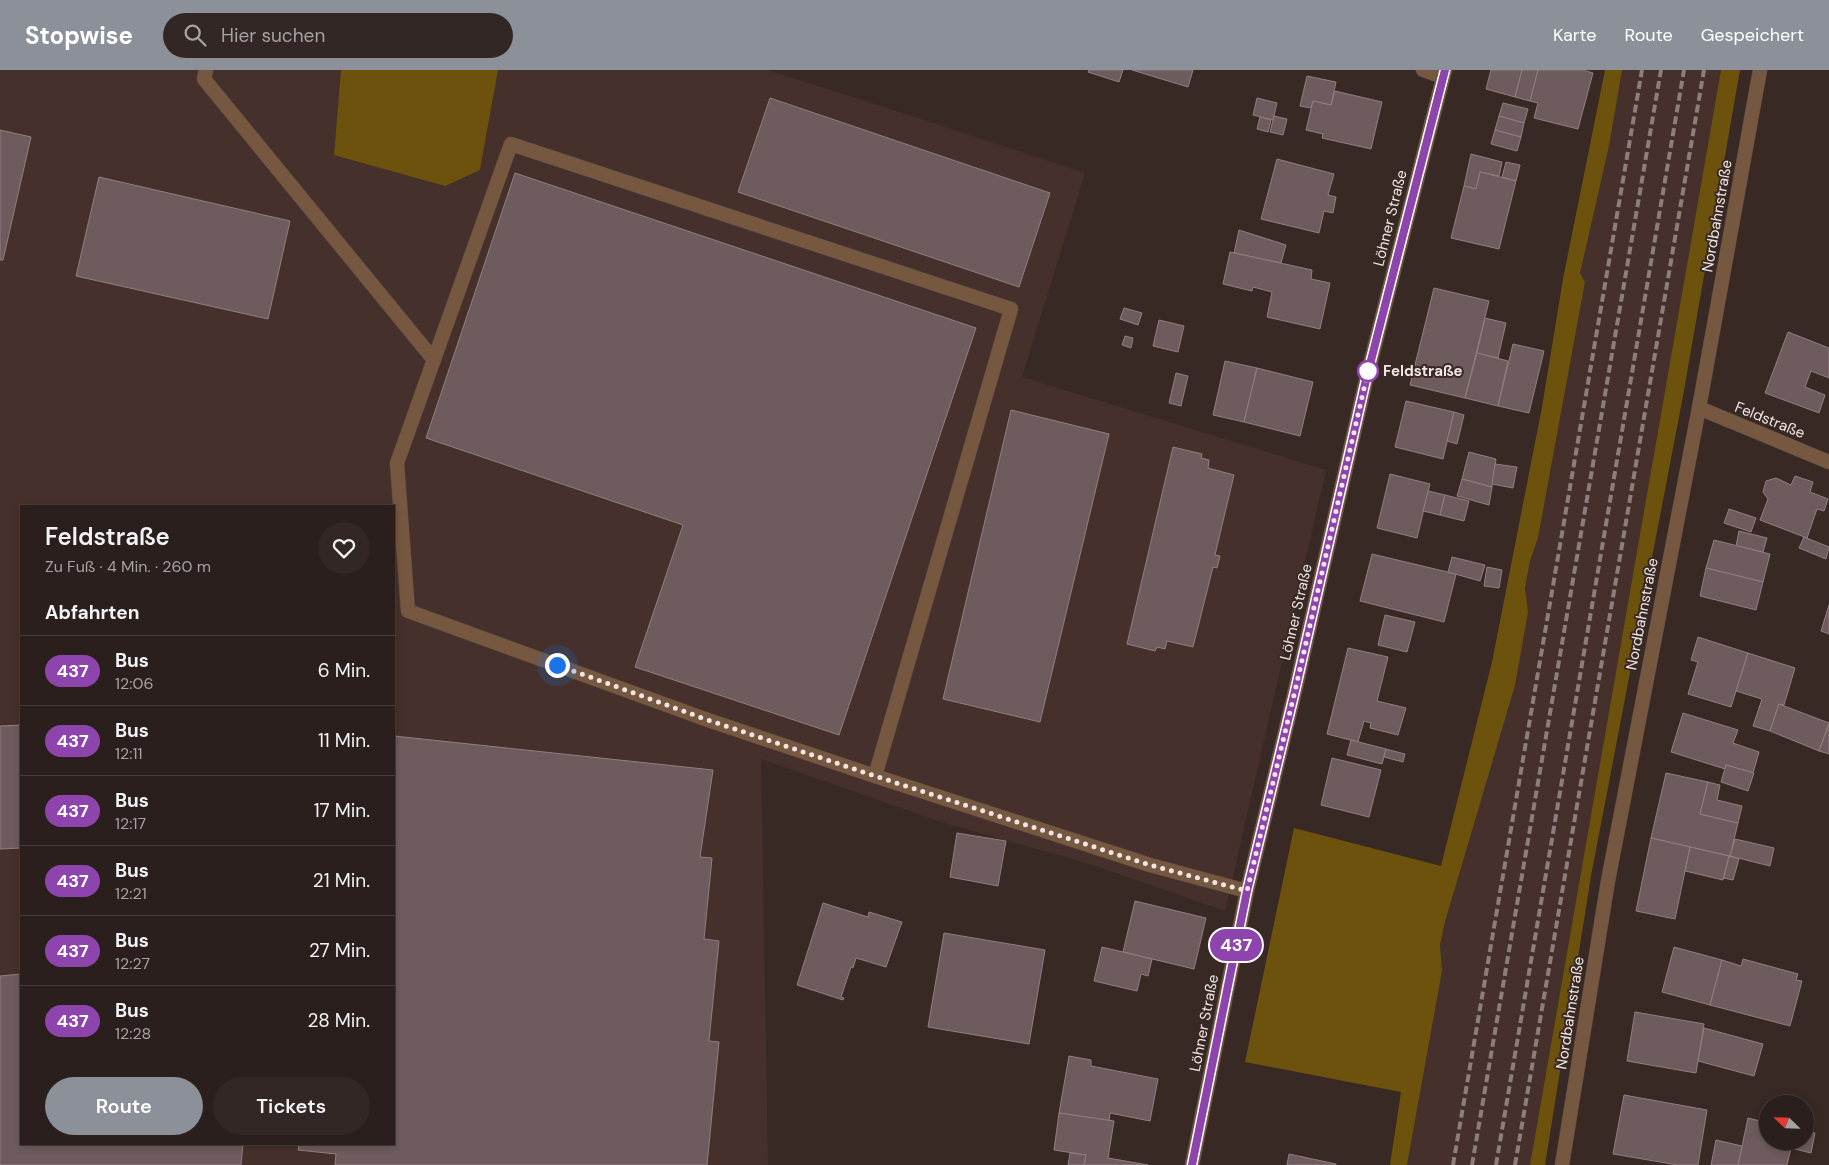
<!DOCTYPE html>
<html lang="de">
<head>
<meta charset="utf-8">
<style>
  :root { --surface:#2a1f1c; --page:#322725; --text:#f1f3f6; --muted:#a5a2a3; --line:#463d3b; --accent:#8c9099 }
  body { margin:0; font-family:"DM Sans",sans-serif; background:var(--page); color:var(--text); height:100vh; display:flex; flex-direction:column; font-size:19px; white-space:nowrap }
  * { box-sizing:border-box; margin:0 }
  p { font-size:16px; color:var(--muted) }
  .icon { flex:none; width:28px; height:28px; fill:none; stroke:currentColor; stroke-width:2; stroke-linecap:round; stroke-linejoin:round }
  .map { position:relative; flex:1; overflow:hidden }
  .panel { position:absolute; left:20px; top:435px; width:375px; height:640px; display:flex; flex-direction:column; background:var(--surface); border-radius:0px; box-shadow:0 2px 8px #0003,0 0 0 1px var(--line) }
  .panel>* { flex:none }
  .badge { padding:0 10px; border-radius:16px; font-size:18px; line-height:32px }
  .needle { width:32px; rotate:293deg }
  .controls { position:absolute; left:1759px; top:1025px; display:grid; gap:10px }
  .controls a { display:grid; place-items:center; width:55px; height:55px; border-radius:50%; background:var(--surface); box-shadow:0 2px 8px #0003,0 0 0 1px var(--line); font-size:25px }
  .you { position:absolute; width:25px; height:25px; margin:-12px; border:4px solid #fff; border-radius:50%; background:#1a73e8; box-shadow:0 0 0 8px #1a73e833 }
  .map>.badge { position:absolute; translate:-50% -50%; box-shadow:0 0 0 2px #fff }
  h2 { padding:0 25px; font-size:19px; line-height:45px }
  .round { display:grid; place-items:center; flex:none; width:52px; height:52px; border-radius:26px; background:var(--page) }
  .overview { display:flex; align-items:center; justify-content:space-between; height:85px; padding:0 25px }
  h1 { font-size:24px; font-weight:600; line-height:38px }
  .cta { display:flex; gap:10px; margin-top:auto; padding:10px 25px }
  .cta a { flex:1; height:58px; border-radius:30px; background:var(--accent); color:#fff; font-size:20px; font-weight:600; line-height:58px; text-align:center }
  .cta a+a { background:var(--page); color:var(--text) }
  ul { padding:0; list-style:none }
  li { display:flex; align-items:center; gap:15px; height:70px; padding:0 25px; border-top:1px solid var(--line) }
  li div { flex:1 }
  li b { display:block; font-size:19px }
  li em { font-style:normal }
  li .badge { min-width:55px; font-weight:700; text-align:center }
  header { display:flex; align-items:center; gap:30px; box-sizing:border-box; height:70px; padding:0 25px; background:var(--accent); color:#fff }
  header strong { font-size:24px }
  nav { display:flex; gap:28px; margin-inline-start:auto; font-size:18px }
  .search { width:350px; height:45px; background:var(--page); display:flex; align-items:center; gap:12px; box-sizing:border-box; padding:0 18px; border-radius:28px; color:var(--muted); font-size:19px }
  .map>svg:first-child { display:block }
  .built { fill:#46302b; fill-rule:evenodd }
  .green { fill:#6d520e }
  .building { fill:#6e5b5e; stroke:#927f81 }
  .lines { fill:none; stroke-linecap:round; stroke-linejoin:round }
  .service-casing { stroke:#564744; stroke-width:15 }
  .minor-casing { stroke:#564744; stroke-width:15 }
  .service { stroke:#76573f; stroke-width:14 }
  .minor { stroke:#76573f; stroke-width:14 }
  .rail { stroke:#8c7f7b; stroke-width:4; stroke-dasharray:8 4; stroke-linecap:butt }
  .line-casing { stroke:#fff; stroke-width:11 }
  .line { stroke:#8e44ad; stroke-width:8 }
  .walk { stroke:#f1e6e4; stroke-width:5; stroke-dasharray:0 9 }
  .stop-dot { fill:#fff; stroke:#8e44ad; stroke-width:2.5 }
  .labels { text-anchor:middle; dominant-baseline:central; stroke-width:4; stroke-linejoin:round; paint-order:stroke }
  .street-label { font-size:15px; fill:#f1e6e4; stroke:#382925 }
  .stop-label { font-size:15px; font-weight:bold; fill:#f1e6e4; stroke:#382925; text-anchor:start }
</style>
</head>
<body>
<header>
<strong>Stopwise</strong>
<div class="search"><svg class="icon" aria-label="search" viewBox="0 0 24 24"><circle cx="10" cy="10" r="6"/><path d="M15 15l6 6"/></svg>Hier suchen</div>
<nav><a>Karte</a><a>Route</a><a>Gespeichert</a></nav>
</header>
<div class="map">
<svg width="1829" height="1095" viewBox="0 0 1829 1095">
  <rect width="100%" height="100%" fill="#382925"/>
  <!-- built -->
  <g class="built">
    <path d="M0,0H341L334,85L480,100L498,0H767L878,35L1085,103L1022,307L1326,400L1225,841L1090,794L941,752L761,689L768,1095H0ZM21,436H394V1074H21Z"/>
    <polygon points="1622,0 1721,0 1530,1095 1407,1095 1442,901 1440,875 1445,852 1452,829 1492,686 1501,663 1528,542 1525,518 1530,491 1538,468 1585,212 1580,203 1584,178 1609,76"/>
  </g>
  <!-- green -->
  <g class="green">
    <polygon points="341,0 498,0 480,100 445,116 334,85"/>
    <polygon points="1605,0 1622,0 1609,76 1580,203 1585,212 1538,468 1530,491 1525,518 1528,542 1515,615 1445,852 1440,875 1442,901 1407,1095 1390,1095 1401,1022 1245,992 1294,758 1441,796 1492,592 1542,337 1563,209"/>
    <polygon points="1721,0 1740,0 1683,326 1591,806 1545,1095 1530,1095"/>
  </g>
  <!-- building -->
  <g class="building">
    <polygon points="1089,0 1123,0 1119,12 1088,2"/>
    <polygon points="1132,0 1193,0 1188,17"/>
    <polygon points="1491,0 1522,0 1515,27 1486,19"/>
    <polygon points="1522,0 1538,0 1530,31 1515,27"/>
    <polygon points="1538,0 1583,0 1593,3 1578,59 1534,48 1538,33 1530,31"/>
    <polygon points="1307,6 1336,12 1331,35 1313,31 1311,38 1300,36"/>
    <polygon points="1335,21 1382,32 1371,79 1322,68 1323,64 1306,60 1313,31 1331,35"/>
    <polygon points="770,28 1050,123 1019,217 738,122"/>
    <polygon points="1257,28 1277,33 1273,50 1253,45"/>
    <polygon points="1503,33 1528,39 1524,53 1499,46"/>
    <polygon points="1274,46 1287,49 1283,65 1270,62"/>
    <polygon points="1499,46 1524,53 1521,67 1495,60"/>
    <polygon points="1260,47 1271,50 1268,62 1257,59"/>
    <polygon points="0,60 31,67 3,190 0,190"/>
    <polygon points="1495,60 1521,67 1517,81 1491,74"/>
    <polygon points="1471,84 1502,92 1499,106 1480,102 1476,119 1464,116"/>
    <polygon points="1277,89 1334,104 1328,125 1336,127 1333,143 1324,141 1319,163 1261,149"/>
    <polygon points="1506,92 1520,95 1516,111 1502,107"/>
    <polygon points="1480,102 1516,111 1499,179 1451,168 1464,116 1476,119"/>
    <polygon points="515,103 976,258 839,665 635,597 683,455 426,368"/>
    <polygon points="99,107 290,151 268,249 76,206"/>
    <polygon points="1239,160 1286,175 1281,193 1234,183"/>
    <polygon points="1230,182 1312,200 1311,209 1330,213 1320,259 1267,247 1272,222 1253,217 1252,221 1223,214"/>
    <polygon points="1434,218 1489,231 1465,328 1410,315"/>
    <polygon points="1124,238 1142,243 1138,255 1120,249"/>
    <polygon points="1485,248 1506,253 1498,288 1477,283"/>
    <polygon points="1159,250 1184,256 1178,282 1153,276"/>
    <polygon points="1788,262 1829,278 1829,308 1811,301 1805,317 1825,325 1819,343 1765,323"/>
    <polygon points="1125,266 1133,268 1131,278 1122,275"/>
    <polygon points="1513,274 1544,281 1529,343 1498,336"/>
    <polygon points="1477,283 1508,291 1498,336 1465,328"/>
    <polygon points="1225,291 1257,298 1244,352 1213,345"/>
    <polygon points="1257,298 1313,312 1300,366 1244,352"/>
    <polygon points="1176,303 1188,306 1181,336 1169,333"/>
    <polygon points="1406,331 1454,342 1443,389 1395,377"/>
    <polygon points="1011,340 1109,364 1040,652 943,629"/>
    <polygon points="1454,342 1464,345 1457,374 1447,371"/>
    <polygon points="1173,377 1202,384 1201,388 1209,390 1208,398 1234,405 1215,485 1220,486 1217,498 1213,497 1193,577 1167,571 1165,579 1157,577 1155,581 1127,574"/>
    <polygon points="1469,382 1496,389 1492,417 1462,409"/>
    <polygon points="1495,394 1517,397 1513,418 1492,414"/>
    <polygon points="1390,404 1430,414 1417,468 1377,458"/>
    <polygon points="1795,406 1813,412 1810,422 1828,429 1824,441 1817,439 1807,468 1760,450 1768,429 1763,422 1766,411 1776,408 1791,415"/>
    <polygon points="1462,409 1492,417 1489,435 1457,426"/>
    <polygon points="1428,421 1445,425 1440,445 1423,441"/>
    <polygon points="1445,425 1469,431 1464,451 1440,445"/>
    <polygon points="1729,439 1756,448 1751,462 1724,453"/>
    <polygon points="1739,461 1767,468 1763,482 1736,476"/>
    <polygon points="1804,467 1829,477 1826,489 1799,478"/>
    <polygon points="1714,470 1770,484 1763,512 1706,498"/>
    <polygon points="1372,484 1456,504 1444,552 1360,531"/>
    <polygon points="1452,487 1485,495 1480,511 1448,502"/>
    <polygon points="1487,497 1502,500 1499,518 1484,516"/>
    <polygon points="1706,498 1763,512 1756,540 1700,526"/>
    <polygon points="1829,535 1829,564 1821,561"/>
    <polygon points="1385,545 1415,552 1407,582 1378,575"/>
    <polygon points="1698,567 1748,583 1731,637 1688,624 1698,592 1691,590"/>
    <polygon points="1348,578 1388,587 1377,631 1406,638 1398,665 1370,658 1371,653 1364,651 1358,672 1327,664"/>
    <polygon points="1748,583 1795,598 1784,635 1779,634 1770,661 1753,656 1762,629 1736,621"/>
    <polygon points="1779,634 1829,653 1819,681 1770,661"/>
    <polygon points="1683,643 1738,660 1733,673 1759,682 1753,703 1726,695 1725,699 1671,682"/>
    <polygon points="1829,654 1829,684 1819,681"/>
    <polygon points="21,655 21,778 0,779 0,656"/>
    <polygon points="394,666 713,700 700,787 712,788 704,869 719,871 709,971 719,972 707,1095 335,1095 336,1084 298,1080 299,1074 394,1074"/>
    <polygon points="1351,670 1386,679 1382,694 1347,685"/>
    <polygon points="1386,679 1405,684 1403,692 1384,687"/>
    <polygon points="1332,688 1381,700 1369,747 1321,735"/>
    <polygon points="1726,695 1754,703 1748,721 1721,712"/>
    <polygon points="1666,703 1708,712 1700,744 1738,753 1730,786 1651,768"/>
    <polygon points="1708,712 1720,715 1717,730 1742,736 1738,753 1700,744"/>
    <polygon points="957,763 1006,771 998,816 950,807"/>
    <polygon points="1651,768 1690,777 1675,849 1636,841"/>
    <polygon points="1735,769 1774,778 1770,796 1730,786"/>
    <polygon points="1690,777 1729,786 1723,810 1685,801"/>
    <polygon points="1729,786 1739,789 1733,810 1724,808"/>
    <polygon points="1135,831 1206,848 1194,899 1123,882"/>
    <polygon points="823,833 868,847 869,842 902,852 886,897 856,888 853,898 851,897 841,927 844,928 843,930 797,915"/>
    <polygon points="944,863 1045,880 1029,974 928,957"/>
    <polygon points="1102,877 1152,889 1148,906 1141,904 1137,921 1094,911"/>
    <polygon points="1674,877 1722,890 1710,935 1662,922"/>
    <polygon points="1743,889 1798,904 1796,910 1802,911 1790,956 1710,935 1722,890 1741,896"/>
    <polygon points="21,904 21,1074 243,1074 241,1095 0,1095 0,906"/>
    <polygon points="1635,942 1704,954 1696,1003 1627,991"/>
    <polygon points="1704,958 1763,974 1754,1006 1698,991"/>
    <polygon points="1069,986 1091,990 1091,996 1158,1009 1150,1051 1110,1043 1109,1051 1059,1043"/>
    <polygon points="1624,1025 1707,1040 1698,1095 1678,1095 1613,1084"/>
    <polygon points="1059,1043 1114,1051 1108,1088 1148,1095 1084,1095 1086,1085 1054,1080"/>
    <polygon points="1748,1048 1768,1053 1768,1071 1805,1071 1805,1061 1815,1063 1811,1083 1791,1078 1787,1095 1738,1095"/>
    <polygon points="1716,1070 1742,1076 1738,1095 1711,1095"/>
    <polygon points="1070,1083 1086,1085 1084,1095 1068,1095"/>
    <polygon points="1289,1084 1336,1094 1336,1095 1287,1095"/>
  </g>
  <g class="lines">
    <!-- service casing -->
    <g class="service-casing">
      <g id="service">
        <polyline points="206,0 204,9 434,290"/>
        <polyline points="875,706 1011,239 511,74 397,393 408,541 705,649 875,706 1150,795 1247,821"/>
      </g>
    </g>
    <!-- minor casing -->
    <g class="minor-casing">
      <g id="minor">
        <polyline points="1423,0 1443,7"/>
        <polyline points="1699,338 1829,392"/>
        <polyline points="1192,1095 1247,821 1295,621 1366,310 1445,0"/>
        <polyline points="1562,1095 1608,811 1699,338 1760,0"/>
      </g>
    </g>
    <!-- service -->
    <use href="#service" class="service"/>
    <!-- minor -->
    <use href="#minor" class="minor"/>
    <!-- rail -->
    <g class="rail">
      <polyline points="1453,1095 1642,0"/>
      <polyline points="1472,1095 1661,0"/>
      <polyline points="1496,1095 1684,0"/>
      <polyline points="1515,1095 1704,0"/>
    </g>
  </g>
  <g class="lines">
    <!-- line casing -->
    <g class="line-casing">
      <polyline id="line" points="1192,1095 1247,821 1295,621 1366,310 1445,0"/>
    </g>
    <!-- line -->
    <use href="#line" class="line"/>
    <!-- walk -->
    <polyline class="walk" points="557,595 705,649 875,706 1150,795 1247,821 1295,621 1368,301"/>
  </g>
  <!-- markers -->
  <circle class="stop-dot" cx="1368" cy="301" r="10"/>
  <g class="labels">
    <!-- street labels -->
    <g class="street-label">
      <text transform="translate(1717 146) rotate(-80)">Nordbahnstraße</text>
      <text transform="translate(1390 148) rotate(-76)">Löhner Straße</text>
      <text transform="translate(1770 350) rotate(22)">Feldstraße</text>
      <text transform="translate(1296 542) rotate(-77)">Löhner Straße</text>
      <text transform="translate(1642 544) rotate(-79)">Nordbahnstraße</text>
      <text transform="translate(1570 943) rotate(-81)">Nordbahnstraße</text>
      <text transform="translate(1204 953) rotate(-79)">Löhner Straße</text>
    </g>
    <!-- stop labels -->
    <g class="stop-label">
      <text x="1383" y="301">Feldstraße</text>
    </g>
  </g>
</svg>
<div class="controls">
<a><svg class="needle" viewBox="-14 -14 28 28"><path d="M0-13l5 13h-10z" fill="#e53935"/><path d="M0 13l5-13h-10z" fill="#a5a2a3"/></svg></a>
</div>
<div class="you" style="left:557px;top:595px"></div>
<b class="badge" style="left:1236px;top:875px;background:#8e44ad;color:#fff">437</b>
<section class="panel">
<div class="overview"><div><h1>Feldstraße</h1><p>Zu Fuß · 4 Min. · 260 m</p></div><a class="round"><svg class="icon" aria-label="heart" viewBox="0 0 24 24"><path d="M12 20l-8-8c-3-5 5-10 8-4 3-6 11-1 8 4z"/></svg></a></div>
<h2>Abfahrten</h2>
<ul>
<li><span class="badge" style="background:#8e44ad;color:#fff">437</span><div><b>Bus</b><p>12:06</p></div><em>6 Min.</em></li>
<li><span class="badge" style="background:#8e44ad;color:#fff">437</span><div><b>Bus</b><p>12:11</p></div><em>11 Min.</em></li>
<li><span class="badge" style="background:#8e44ad;color:#fff">437</span><div><b>Bus</b><p>12:17</p></div><em>17 Min.</em></li>
<li><span class="badge" style="background:#8e44ad;color:#fff">437</span><div><b>Bus</b><p>12:21</p></div><em>21 Min.</em></li>
<li><span class="badge" style="background:#8e44ad;color:#fff">437</span><div><b>Bus</b><p>12:27</p></div><em>27 Min.</em></li>
<li><span class="badge" style="background:#8e44ad;color:#fff">437</span><div><b>Bus</b><p>12:28</p></div><em>28 Min.</em></li>
</ul>
<div class="cta"><a>Route</a><a>Tickets</a></div>
</section>
</div>
</body>
</html>
